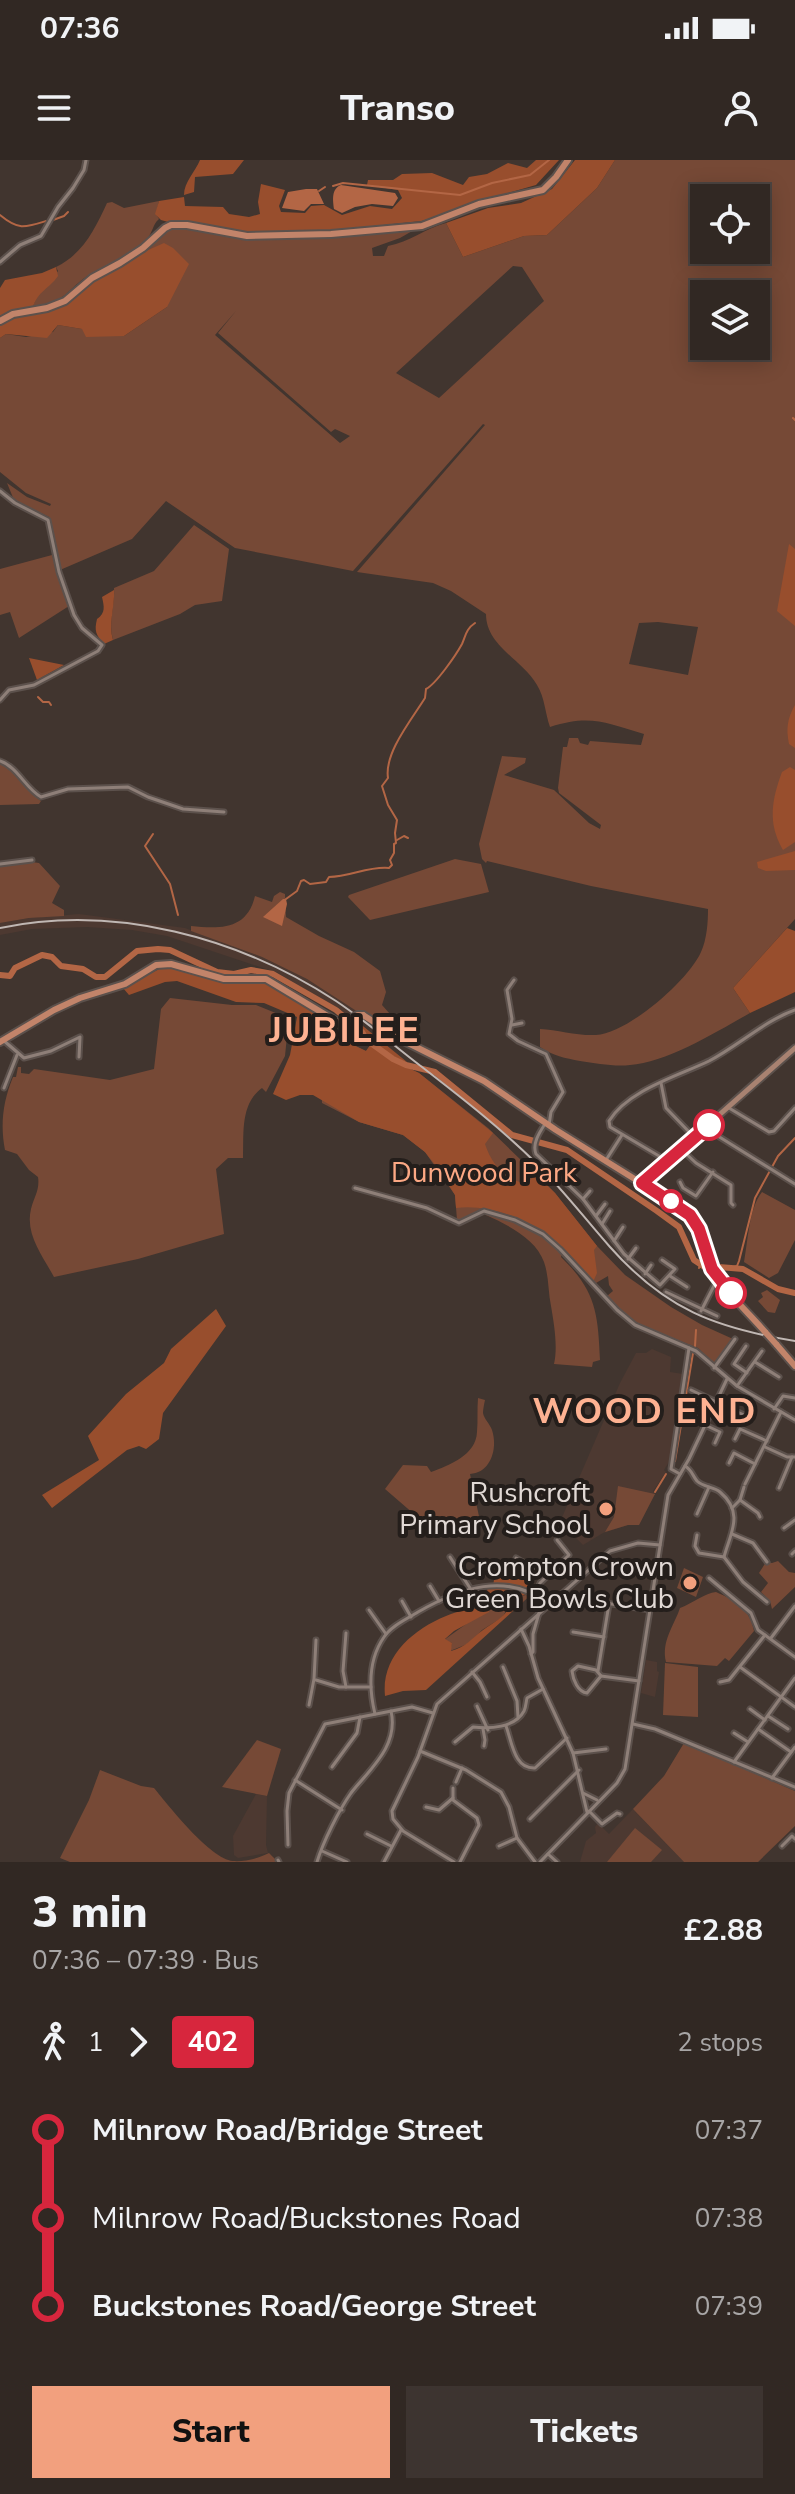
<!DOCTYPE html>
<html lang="en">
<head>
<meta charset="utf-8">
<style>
  :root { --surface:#312823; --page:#3d3430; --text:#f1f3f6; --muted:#a8a6a6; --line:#4c4441; --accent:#f2a07e }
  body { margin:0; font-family:"Nunito Sans",sans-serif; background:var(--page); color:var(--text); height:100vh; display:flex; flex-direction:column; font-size:30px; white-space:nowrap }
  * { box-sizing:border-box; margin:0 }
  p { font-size:26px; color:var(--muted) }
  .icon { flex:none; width:44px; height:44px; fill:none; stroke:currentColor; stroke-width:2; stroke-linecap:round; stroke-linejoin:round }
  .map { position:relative; height:1702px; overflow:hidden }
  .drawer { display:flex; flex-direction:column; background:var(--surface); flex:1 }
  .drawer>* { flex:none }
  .badge { padding:0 16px; border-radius:6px; font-size:28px; line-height:52px }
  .fabs { position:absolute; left:690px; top:24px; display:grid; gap:16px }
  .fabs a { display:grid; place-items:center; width:80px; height:80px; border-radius:0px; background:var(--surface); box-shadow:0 4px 20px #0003,0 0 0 2px var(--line); font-size:40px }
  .map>.badge { position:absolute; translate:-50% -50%; box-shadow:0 0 0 4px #fff }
  .legs { display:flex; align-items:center; gap:12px; height:88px; padding:0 32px; font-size:26px }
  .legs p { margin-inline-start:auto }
  .summary { display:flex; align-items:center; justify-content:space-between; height:136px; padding:0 32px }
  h1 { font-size:44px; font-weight:800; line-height:60px }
  .primary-button { display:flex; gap:16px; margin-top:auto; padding:16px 32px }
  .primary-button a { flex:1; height:92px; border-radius:0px; background:var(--accent); color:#111; font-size:32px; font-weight:800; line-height:92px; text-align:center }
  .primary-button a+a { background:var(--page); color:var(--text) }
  ul { padding:0 32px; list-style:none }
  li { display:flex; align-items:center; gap:28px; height:88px; font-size:30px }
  li i { display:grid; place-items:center; width:12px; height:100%; margin:0 10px; background:currentColor }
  li i::after { content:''; width:20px; height:20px; margin:-10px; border:6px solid; border-radius:50%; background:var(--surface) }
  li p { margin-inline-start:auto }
  li:first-child i { background:linear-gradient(#0000 50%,currentColor 0) }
  li:last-child i { background:linear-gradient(currentColor 50%,#0000 0) }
  .status { display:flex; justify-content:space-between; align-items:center; height:56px; padding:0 40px; background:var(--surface); direction:ltr }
  .status svg { height:22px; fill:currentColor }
  header { display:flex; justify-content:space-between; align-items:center; height:104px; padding:0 32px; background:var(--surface); font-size:36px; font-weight:800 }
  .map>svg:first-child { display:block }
  .built { fill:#4d3931 }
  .green { fill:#764936; fill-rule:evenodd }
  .forest { fill:#984e2d }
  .water { fill:#b36645 }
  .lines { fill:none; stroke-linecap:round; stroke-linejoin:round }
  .stream { stroke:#b36645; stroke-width:2 }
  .river { stroke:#b36645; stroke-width:6 }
  .minor-casing { stroke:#5c514c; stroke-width:7 }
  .secondary-casing { stroke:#5c514c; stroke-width:9 }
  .primary-casing { stroke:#5c514c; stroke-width:10 }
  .minor { stroke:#8e7f78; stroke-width:3 }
  .secondary { stroke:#a88271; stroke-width:5 }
  .primary { stroke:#c2846a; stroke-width:6 }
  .tram { stroke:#c0b7b3; stroke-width:2 }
  .primary-bridge-casing { stroke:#5c514c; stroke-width:10; stroke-linecap:butt }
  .primary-bridge { stroke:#c2846a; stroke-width:6 }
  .line-1-casing { stroke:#fff; stroke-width:18 }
  .line-1 { stroke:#d7263d; stroke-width:12 }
  .stop-1-dot { fill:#fff; stroke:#d7263d; stroke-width:4 }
  .poi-dot { fill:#f2a07e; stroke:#241e1b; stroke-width:3 }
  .labels { text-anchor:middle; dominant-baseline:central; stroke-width:8; stroke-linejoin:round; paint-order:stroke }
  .park-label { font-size:28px; fill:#fca884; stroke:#241e1b }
  .poi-label { font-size:28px; fill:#e1d9d5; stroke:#241e1b; text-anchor:end }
  .district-label { font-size:36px; font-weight:bold; letter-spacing:2px; fill:#feb292; stroke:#241e1b }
</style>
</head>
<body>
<div class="status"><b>07:36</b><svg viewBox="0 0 49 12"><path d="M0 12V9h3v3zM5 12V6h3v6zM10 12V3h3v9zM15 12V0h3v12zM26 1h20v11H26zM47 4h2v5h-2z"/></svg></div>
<header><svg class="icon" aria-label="menu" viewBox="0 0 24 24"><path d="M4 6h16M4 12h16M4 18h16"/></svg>Transo<svg class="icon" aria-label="person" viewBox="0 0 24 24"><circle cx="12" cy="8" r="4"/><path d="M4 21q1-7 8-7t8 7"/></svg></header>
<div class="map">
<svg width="795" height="1702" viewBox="0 0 795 1702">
  <rect width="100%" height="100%" fill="#41352f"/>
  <!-- built -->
  <g class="built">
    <polygon points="79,754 185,768 262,797 307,819 357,851 347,856 278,813 167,776 132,770 87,767 32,769 0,775 0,763 29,758"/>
    <polygon points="652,1189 671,1197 670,1212 683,1214 670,1300 664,1310 666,1312 653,1331 655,1334 639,1365 628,1365 603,1373 583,1385 560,1362 620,1223 636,1193 646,1193"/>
    <polygon points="646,1500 657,1502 657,1511 659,1512 655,1537 641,1533"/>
    <polygon points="256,1634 267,1636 266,1685 268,1693 238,1698 234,1695 233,1676"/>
    <polygon points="633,1649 684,1702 580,1702 586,1681 596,1673 595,1667 598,1663 609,1674"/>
  </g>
  <!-- green -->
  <g class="green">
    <path d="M615,0H795V759L733,828L750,853C718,871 666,903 630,905C614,907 596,903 580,901C565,898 553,896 540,887V869C558,870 578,876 596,875C628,873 688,821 701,792C707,779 708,762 708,749L591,726L487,701L486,703L482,699L479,684L502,596L526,598L525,603L504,615L554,630L589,663L600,669L601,665L559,633L558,628L563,587H567L569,578H578L580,583L588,585L590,581L641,585L644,574C605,563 591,554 550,567C545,553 545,538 537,525C522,499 486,486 486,454L451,431L433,423L357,412L485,265L483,264L353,411L235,388L166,341L132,379L60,410L49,357L14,340L7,323L27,337L50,346L51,344L26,333L0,312V178L6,174L26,177L53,172L58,165L124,176L167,147L156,88L137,95L168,69L183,67L282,78L414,70L400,78L372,88L373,96H384L388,86C410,82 424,69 446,63L463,97L524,76L547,75L597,28ZM704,38H756V90H704ZM513,106L522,107L544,141L439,238L396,213ZM704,134H756V186H704ZM236,151L218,173L331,272L335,269L350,276L340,283L215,175ZM658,462L698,467L688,515L629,504L639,463Z"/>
    <path d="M159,41L156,54L159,59C152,65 153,73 146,80C131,95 111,103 92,113C66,129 68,142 33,147L36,136L58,111L56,107C83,94 95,69 107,43L112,42L124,48Z"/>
    <path d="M194,365L229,389L222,441L195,445L180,454L113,480C108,462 115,446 114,428L154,411Z"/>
    <polygon points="52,395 69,446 19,478 10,452 0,455 0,409"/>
    <path d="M0,603C18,610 26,630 41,641L39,644L0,645Z"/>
    <polygon points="455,699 481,704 489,732 370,760 348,737 349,735"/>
    <polygon points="32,702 39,703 60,726 52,743 64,750 64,756 29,758 0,763 0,706"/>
    <path d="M280,732L285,734L286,757L319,776L354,792L380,811L386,832L382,845L390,854L388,867L373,857L358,852L307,819L262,797L191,771V766C220,769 247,770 255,736L272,742L274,736Z"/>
    <path d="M170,838L232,845H256L283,856L288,866L285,896L266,932L262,928C240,944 244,974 243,998H228L216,1009L224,1074L138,1099L54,1117C42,1095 25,1074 31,1049C34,1037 40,1030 38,1017L29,1010L17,994L5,990C0,965 3,941 13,917H16L18,907H21V913L29,914L34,909L110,920L154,909L161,849Z"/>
    <polygon points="318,867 366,891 371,884 396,902 419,913 488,968 555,1033 597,1086 625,1115 671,1147 702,1165 733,1179 716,1205 698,1188 652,1170 628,1158 607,1136 613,1131 609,1125 608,1116 596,1123 593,1122 544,1073 512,1057 485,1049 462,1060 457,1060 455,1035 425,992 403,975 359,962 322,943"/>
    <path d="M762,1032L795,1050V1080L778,1113L769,1118L744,1102C748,1081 749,1048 762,1032Z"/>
    <path d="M489,1053C516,1061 543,1071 562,1094L561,1097C596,1131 598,1153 600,1200L593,1202L592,1207L554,1204C558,1186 554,1164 551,1146C548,1132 549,1116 544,1102C536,1079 508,1065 486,1055Z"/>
    <polygon points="767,1130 780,1140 775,1153 768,1152 758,1141 763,1137 761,1133"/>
    <path d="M478,1238L485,1240C484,1245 483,1249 483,1253C484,1259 490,1264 492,1270C498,1288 491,1313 470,1314L480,1361L429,1367L385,1329L403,1305L427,1306L431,1312C450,1305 476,1295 477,1272C478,1261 477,1249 478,1238Z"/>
    <polygon points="618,1326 655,1334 639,1365 628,1365 605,1372 614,1357"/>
    <polygon points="778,1401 789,1412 795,1413 795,1427 772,1449 770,1441 761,1432 768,1423 759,1413 766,1402 772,1403"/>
    <polygon points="684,1408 703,1417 696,1437 677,1428"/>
    <path d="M716,1432C736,1441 750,1449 754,1471L729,1501L725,1498L717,1506L666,1502C661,1481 674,1466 680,1448C693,1443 705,1433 716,1432Z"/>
    <polygon points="526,1435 530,1436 524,1441 512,1444 507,1448 503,1457 482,1470 470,1483 450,1491 452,1483 444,1480 498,1441"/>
    <polygon points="665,1503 698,1507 698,1557 663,1555"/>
    <polygon points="257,1580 281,1589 267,1636 222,1627"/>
    <polygon points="684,1583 795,1631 795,1666 758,1702 684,1702 633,1649 664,1616"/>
    <path d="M100,1610L141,1626L154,1628C169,1646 210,1699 233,1701C244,1702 260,1698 269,1693L278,1702H70L60,1698L89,1640Z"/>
    <polygon points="635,1668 662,1690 651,1702 607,1702"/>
  </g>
  <!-- forest -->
  <g class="forest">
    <path d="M200,0H244L233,14L195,17L194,32L184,35C184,22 195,12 200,0Z"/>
    <polygon points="536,0 559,0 536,25 480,41 422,61 334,70 250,73 183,61 168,62 161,60 155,54 159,41 184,37 185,46 223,47 229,54 249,57 260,54 258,42 261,24 285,30 279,46 281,52 305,53 311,46 324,45 342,55 370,46 392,49 402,38 398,30 367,25 368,20 393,20 402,14 432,13 463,25 469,17 487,14 508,3 527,8"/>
    <polygon points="575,0 615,0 597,28 547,75 524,76 463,97 446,63 488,48 521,43 552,29"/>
    <polygon points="164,83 173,88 189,104 167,147 124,176 86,177 82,169 58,165 47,178 6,174 0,178 0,163 6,159 50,149 86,124 137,95"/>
    <path d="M56,107L58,116C49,129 38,131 33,147L15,150L0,158V128L5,120L42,113Z"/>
    <polygon points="789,384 795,389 795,466 777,451"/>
    <path d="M114,430C115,448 108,463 113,480L104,484C96,475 94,471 97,459C106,453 104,446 102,437Z"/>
    <polygon points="29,498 64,505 37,520"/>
    <path d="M795,545V588L789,584C786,569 787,559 795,545Z"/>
    <path d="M790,607L795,610V682L783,690C767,663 772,639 782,612Z"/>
    <polygon points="795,691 795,710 766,711 758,708 757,702"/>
    <polygon points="787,768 795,771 795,832 750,853 733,828"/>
    <path d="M161,808H173L220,822L263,819L320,854L313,864L329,874L366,891L371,884L396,902L419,913L493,973L485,984C492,1005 504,1018 526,1024L536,1014L555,1033L597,1086L594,1090L597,1113L593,1122C577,1105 563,1087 544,1073C522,1056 484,1044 456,1048L455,1035L440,1011L425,992L403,975L359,962L313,935H300L286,940L273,934L290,895L297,857L264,843L236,842L177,821L165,822L129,835L123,828Z"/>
    <path d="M355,862H358L407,902C384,896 372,877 355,862Z"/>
    <polygon points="216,1149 226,1166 163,1253 159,1279 146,1289 139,1286 127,1290 52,1348 42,1335 99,1300 88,1276 126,1234 164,1203 171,1189"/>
    <path d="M495,1412L518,1416L535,1426C525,1440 504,1438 488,1449L489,1452L454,1471L445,1479L452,1483L451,1491C466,1487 471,1479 483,1470C488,1466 494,1463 499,1459C512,1449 504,1446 524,1441L426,1530L403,1531L385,1536C381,1497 412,1470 446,1456C459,1450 475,1449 489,1446L487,1427H493Z"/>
  </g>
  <!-- water -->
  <g class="water">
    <path d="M341,25L395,33L398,38L393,46L372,44L355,47L342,53L334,49C333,40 331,29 341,25Z"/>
    <polygon points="306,29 317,29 324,44 311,44 304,51 282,48 288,32"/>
    <polygon points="283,739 286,739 287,744 282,766 263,757"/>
  </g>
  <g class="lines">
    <!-- stream -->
    <g class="stream">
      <polyline points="333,26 343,23 460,35 492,23 530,15 549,0"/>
      <polyline points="319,31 325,27"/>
      <path d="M0,55C18,70 24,68 46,61"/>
      <polyline points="53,60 64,56 68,52"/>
      <polyline points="793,258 795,260"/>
      <polyline points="38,537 43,542 49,542 51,545"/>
      <polyline points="153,674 145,686 170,724 178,755"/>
      <polyline points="397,680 404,676 408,678"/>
      <path d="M286,739L297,731L301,721L304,720L310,724L326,722L329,717C350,717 368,706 389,708L392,705L390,700L394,693V684L396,683L395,673L397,660L388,645L382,626L388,618C384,593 412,559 425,538L426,529C436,524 456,495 462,484C466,475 466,469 475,463"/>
      <polyline points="699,1108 700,1105"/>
      <polyline points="729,1108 737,1106 739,1101 755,1038 778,996 795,978"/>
      <polyline points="695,1186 696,1170"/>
      <polyline points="675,1301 693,1193"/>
      <polyline points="655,1332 666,1314"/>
    </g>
    <!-- river -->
    <g class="river">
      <polyline points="0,815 10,816 15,808 42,795 52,797 61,806 83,809 96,817 105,817 137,791 158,789 170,790 217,812 234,814 251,810 273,814 336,850 362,872 368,881 393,899 406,905 435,912 512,975 567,990 657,1051 679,1067 694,1100 703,1106"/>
      <polyline points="719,1107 743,1109 778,1129 795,1133"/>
    </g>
    <!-- minor casing -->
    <g class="minor-casing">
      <g id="minor">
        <polyline points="0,102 20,85 41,76 58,47 73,28 84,10 86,0"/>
        <polyline points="0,331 15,343 48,360 59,412 74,455 82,468 102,485 98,491 34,525 9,530 0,540"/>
        <path d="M0,601C18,607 25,628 41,637L68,629L128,627L148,637L183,649L224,652"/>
        <polyline points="0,704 32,700"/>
        <polyline points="514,820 507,830 512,859 509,874 518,881 546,894 563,932 551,952 549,965"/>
        <polyline points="512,865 522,863"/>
        <polyline points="3,880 24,898 51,891 80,877 79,897"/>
        <polyline points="661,923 666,948 693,976"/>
        <polyline points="4,928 17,895"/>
        <polyline points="729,948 769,972 774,971 795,948"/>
        <path d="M545,964C539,973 532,984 536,994L583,1039L624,1094L660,1125L675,1109L662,1100"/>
        <polyline points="705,968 795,1024"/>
        <polyline points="681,989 696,1003 731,1025 731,1043 733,1045"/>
        <path d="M659,996L610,967L609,961C628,930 678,916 709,901C738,886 764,861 795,850"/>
        <polyline points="606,1000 622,975"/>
        <polyline points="680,1022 683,1028 696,1036 713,1012"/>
        <polyline points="568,1025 574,1017"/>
        <polyline points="355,1028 427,1048 459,1063 484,1051 515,1060 543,1074 560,1089 617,1150 635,1165 696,1191 737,1226 795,1260"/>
        <polyline points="583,1039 590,1031"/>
        <polyline points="596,1056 605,1044"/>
        <polyline points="602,1064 610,1051"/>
        <polyline points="614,1081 623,1067"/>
        <polyline points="628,1099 636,1088"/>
        <polyline points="645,1114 651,1105"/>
        <polyline points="670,1116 687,1127"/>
        <polyline points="666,1132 717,1156"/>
        <polyline points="701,1151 718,1118"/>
        <polyline points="746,1186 734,1204 747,1213"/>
        <polyline points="755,1202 779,1217"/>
        <polyline points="714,1208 735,1179"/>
        <polyline points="737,1226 762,1191"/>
        <polyline points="691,1230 746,1256"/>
        <polyline points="774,1249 783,1236 795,1238"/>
        <polyline points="705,1265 720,1272 715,1283"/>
        <polyline points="735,1279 740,1269 767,1281"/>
        <polyline points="765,1287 787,1297 795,1297"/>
        <polyline points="729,1303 734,1293 755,1304"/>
        <path d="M685,1306C692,1310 692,1315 697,1321C703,1327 714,1327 720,1332C745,1353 730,1374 724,1397L743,1422L767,1442"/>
        <polyline points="680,1314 671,1309 689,1188"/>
        <polyline points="745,1324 781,1252"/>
        <polyline points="779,1328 792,1297"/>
        <polyline points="740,1340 758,1353 760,1357"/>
        <polyline points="732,1348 740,1340 744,1327"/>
        <polyline points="697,1354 709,1327"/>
        <polyline points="784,1368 795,1360"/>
        <polyline points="732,1374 753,1383 767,1402"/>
        <polyline points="697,1375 695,1386 699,1393 724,1397"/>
        <polyline points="792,1394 795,1391"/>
        <polyline points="450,1397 470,1428"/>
        <polyline points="516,1398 547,1416"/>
        <polyline points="709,1418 751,1453 758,1470 795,1497"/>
        <polyline points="430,1426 439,1441"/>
        <polyline points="535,1435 540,1423 569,1395 557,1380"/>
        <polyline points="402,1441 411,1457"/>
        <polyline points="599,1442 650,1450"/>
        <polyline points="369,1450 386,1474"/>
        <polyline points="521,1469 529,1486 538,1518 573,1593 587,1652"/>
        <polyline points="573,1472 604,1477"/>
        <polyline points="771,1478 795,1446"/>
        <polyline points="531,1494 533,1492 533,1474 539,1453"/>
        <path d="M578,1506L596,1510L601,1516L587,1533C578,1532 573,1520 572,1511Z"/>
        <polyline points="503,1507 517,1541 518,1557"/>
        <polyline points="740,1507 795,1547"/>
        <polyline points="598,1511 609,1444"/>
        <polyline points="472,1512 480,1522 487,1537"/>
        <polyline points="601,1516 639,1521"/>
        <polyline points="316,1520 339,1527 371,1527"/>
        <polyline points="720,1522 729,1520 765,1475"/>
        <polyline points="346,1527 343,1511 346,1473"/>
        <polyline points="309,1545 314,1519 316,1480"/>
        <polyline points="477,1546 488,1570"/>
        <polyline points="750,1549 765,1560"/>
        <path d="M375,1554C369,1529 368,1500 384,1477C391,1466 407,1459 418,1452C460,1428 507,1411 549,1444"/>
        <polyline points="768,1556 788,1569"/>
        <polyline points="633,1564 655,1569 795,1627"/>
        <path d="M506,1566C512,1582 514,1609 535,1608L567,1578"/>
        <polyline points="483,1569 485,1580 484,1586"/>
        <polyline points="758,1569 791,1592"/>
        <polyline points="734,1573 748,1582"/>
        <path d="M455,1582L473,1567C489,1569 515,1568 524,1551C526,1547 526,1542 527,1538L543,1529"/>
        <polyline points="420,1591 466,1610 501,1632 509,1647 517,1678 535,1702"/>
        <polyline points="573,1593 606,1589"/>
        <polyline points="734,1602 795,1518"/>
        <polyline points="332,1607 357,1573 360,1557"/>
        <polyline points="772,1618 795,1587"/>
        <polyline points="295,1620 342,1650"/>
        <polyline points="456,1622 462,1608"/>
        <polyline points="453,1628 453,1640 477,1658 479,1665 460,1702"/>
        <polyline points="583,1633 597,1640"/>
        <polyline points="426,1647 439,1650 453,1638"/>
        <polyline points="589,1651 602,1664 617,1653 620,1654"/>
        <polyline points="530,1659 579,1610"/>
        <polyline points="367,1674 391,1686"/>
        <polyline points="288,1685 287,1651 289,1633 325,1564 412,1547 433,1553"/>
        <polyline points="499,1686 517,1678"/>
        <polyline points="782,1686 792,1676 795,1679"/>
        <polyline points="322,1691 347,1702"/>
        <polyline points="548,1694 557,1702"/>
        <polyline points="278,1700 279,1702"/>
        <path d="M317,1702C323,1682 339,1650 351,1633C370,1609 399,1586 391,1551"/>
        <polyline points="384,1702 401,1670"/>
        <polyline points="454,1702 403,1671 393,1659 392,1651 418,1597 437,1544 610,1391 638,1383 660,1385"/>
        <polyline points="540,1702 617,1623 625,1609 668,1335 689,1299 727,1219"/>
      </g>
    </g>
    <!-- secondary casing -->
    <g class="secondary-casing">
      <polyline id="secondary" points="642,1023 795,888"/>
    </g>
    <!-- primary casing -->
    <g class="primary-casing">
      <g id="primary">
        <polyline points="0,161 13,154 47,148 65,141 92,118 120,103 143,88 165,68 171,65 187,65 247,76 331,74 422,66 479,44 543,30 556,17 568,0"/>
        <path d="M363,855L402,880L484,921L556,970L686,1051C702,1067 702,1089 712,1108C725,1132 748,1152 766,1173"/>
        <polyline points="0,882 54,850 80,838 125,824 156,805 171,804 224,819 266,819 336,861 345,862"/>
        <polyline points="776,1184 795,1206"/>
      </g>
    </g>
    <!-- minor -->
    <use href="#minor" class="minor"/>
    <!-- secondary -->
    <use href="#secondary" class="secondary"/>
    <!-- primary -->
    <use href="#primary" class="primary"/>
    <!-- tram -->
    <path class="tram" d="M0,768C115,744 238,777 336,841C366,861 393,885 422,907C462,938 503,970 538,1005C564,1031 586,1060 610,1087C665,1149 715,1168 795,1181"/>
    <!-- primary-bridge casing -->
    <g class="primary-bridge-casing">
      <g id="primary-bridge">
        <polyline points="345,862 358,855 363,855"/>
        <polyline points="766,1173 776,1184"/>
      </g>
    </g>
    <!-- primary-bridge -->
    <use href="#primary-bridge" class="primary-bridge"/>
  </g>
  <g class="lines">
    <!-- line-1 casing -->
    <g class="line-1-casing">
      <polyline id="line-1" points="709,965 642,1023 690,1055 699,1069 712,1109 731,1133"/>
    </g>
    <!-- line-1 -->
    <use href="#line-1" class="line-1"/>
  </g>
  <!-- markers -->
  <g class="stop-1-dot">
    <circle cx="709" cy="965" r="14"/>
    <circle cx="671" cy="1041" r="10"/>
    <circle cx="731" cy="1133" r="14"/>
  </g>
  <g class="poi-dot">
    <circle cx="606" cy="1349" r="8"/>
    <circle cx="690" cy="1423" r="8"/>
  </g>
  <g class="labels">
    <!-- park labels -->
    <g class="park-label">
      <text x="484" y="1013">Dunwood Park</text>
    </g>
    <!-- poi labels -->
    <g class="poi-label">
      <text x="590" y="1333">Rushcroft<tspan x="590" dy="32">Primary School</tspan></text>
      <text x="674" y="1407">Crompton Crown<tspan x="674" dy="32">Green Bowls Club</tspan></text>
    </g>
    <!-- district labels -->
    <g class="district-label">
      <text x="345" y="870">JUBILEE</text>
      <text x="645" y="1251">WOOD END</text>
    </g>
  </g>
</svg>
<div class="fabs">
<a><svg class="icon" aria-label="locate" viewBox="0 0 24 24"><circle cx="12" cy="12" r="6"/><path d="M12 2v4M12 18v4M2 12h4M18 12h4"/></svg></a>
<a><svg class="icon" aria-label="layers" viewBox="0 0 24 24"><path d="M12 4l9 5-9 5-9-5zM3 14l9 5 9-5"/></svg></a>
</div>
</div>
<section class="drawer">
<div class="summary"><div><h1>3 min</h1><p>07:36 – 07:39 · Bus</p></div><b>£2.88</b></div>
<div class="legs"><svg class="icon" aria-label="walk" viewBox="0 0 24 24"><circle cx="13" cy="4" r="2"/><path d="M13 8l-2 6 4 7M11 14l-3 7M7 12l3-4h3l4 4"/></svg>1<svg class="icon" aria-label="forward" viewBox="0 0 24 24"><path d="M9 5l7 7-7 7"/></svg><b class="badge" style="background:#d7263d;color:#fff">402</b><p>2 stops</p></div>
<ul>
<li><i style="color:#d7263d"></i><b>Milnrow Road/Bridge Street</b><p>07:37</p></li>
<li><i style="color:#d7263d"></i><span>Milnrow Road/Buckstones Road</span><p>07:38</p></li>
<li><i style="color:#d7263d"></i><b>Buckstones Road/George Street</b><p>07:39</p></li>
</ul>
<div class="primary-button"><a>Start</a><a>Tickets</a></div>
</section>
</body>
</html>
